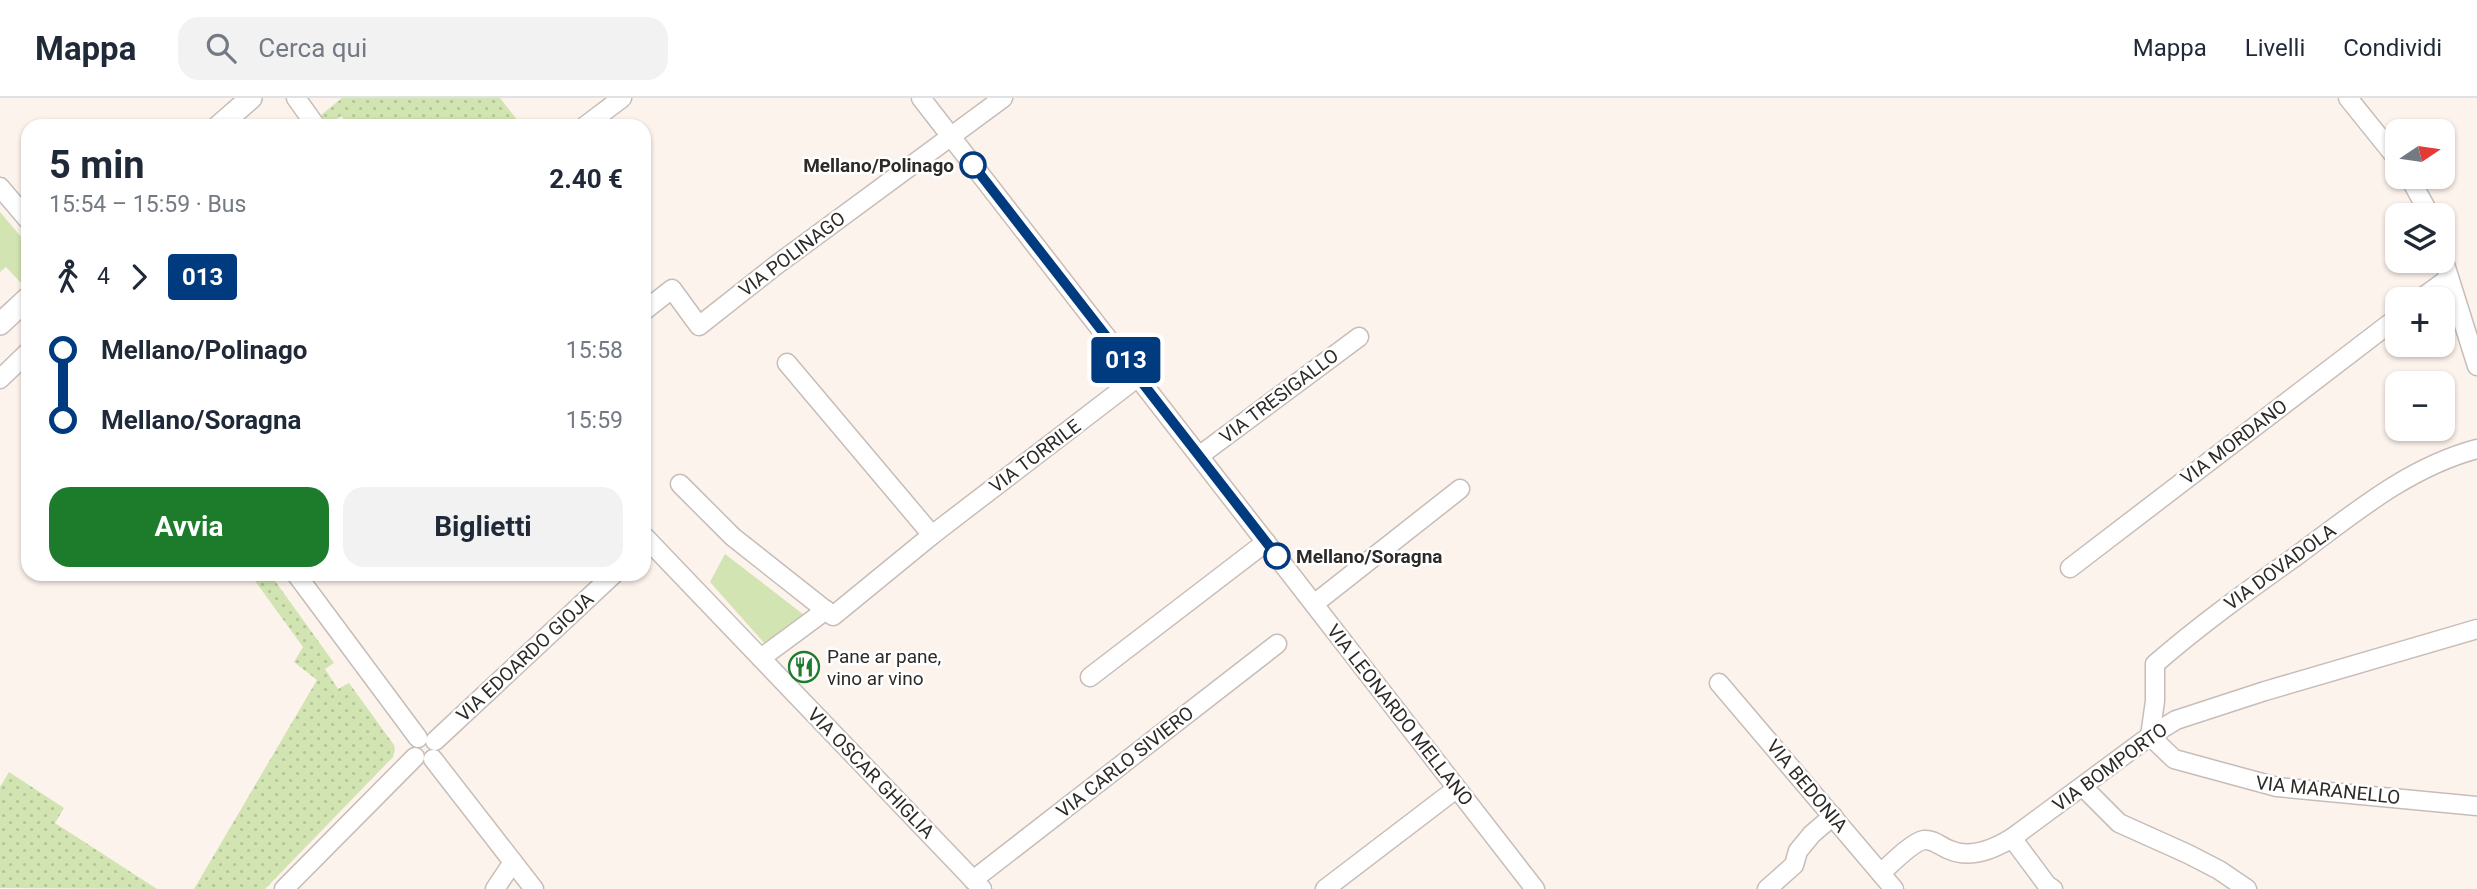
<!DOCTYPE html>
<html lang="it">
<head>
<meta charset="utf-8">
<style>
  :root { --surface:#fff; --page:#f2f2f3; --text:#1f2937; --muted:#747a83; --line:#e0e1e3; --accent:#1d7b2c }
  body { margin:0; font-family:Roboto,sans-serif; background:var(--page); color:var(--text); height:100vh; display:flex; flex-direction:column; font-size:26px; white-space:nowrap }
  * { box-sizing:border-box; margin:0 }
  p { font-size:23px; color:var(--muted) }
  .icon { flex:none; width:38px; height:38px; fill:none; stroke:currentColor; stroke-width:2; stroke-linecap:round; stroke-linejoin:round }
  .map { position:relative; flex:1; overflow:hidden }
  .details { position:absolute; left:21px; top:21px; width:630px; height:462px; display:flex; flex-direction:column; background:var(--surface); border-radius:21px; box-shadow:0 2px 5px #0004 }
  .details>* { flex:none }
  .badge { padding:0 14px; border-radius:5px; font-size:24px; line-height:46px }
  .needle { width:46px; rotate:77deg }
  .controls { position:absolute; left:2385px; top:21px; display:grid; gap:14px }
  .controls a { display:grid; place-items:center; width:70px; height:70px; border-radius:14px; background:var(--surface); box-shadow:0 2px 5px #0004; font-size:35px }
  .map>.badge { position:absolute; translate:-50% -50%; box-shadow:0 0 0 4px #fff }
  .legs { display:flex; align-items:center; gap:10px; height:77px; padding:0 28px; font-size:23px }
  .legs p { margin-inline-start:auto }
  .overview { display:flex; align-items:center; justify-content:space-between; height:119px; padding:0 28px }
  h1 { font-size:38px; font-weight:700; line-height:52px }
  .action { display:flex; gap:14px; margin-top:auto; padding:14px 28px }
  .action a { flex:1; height:80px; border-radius:21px; background:var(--accent); color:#fff; font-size:28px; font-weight:700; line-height:80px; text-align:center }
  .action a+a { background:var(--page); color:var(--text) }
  ul { padding:0 28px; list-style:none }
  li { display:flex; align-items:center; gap:24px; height:70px; font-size:26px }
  li i { display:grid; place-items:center; width:10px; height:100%; margin:0 9px; background:currentColor }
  li i::after { content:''; width:18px; height:18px; margin:-9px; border:5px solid; border-radius:50%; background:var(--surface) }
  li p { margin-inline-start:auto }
  li:first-child i { background:linear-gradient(#0000 50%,currentColor 0) }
  li:last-child i { background:linear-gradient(currentColor 50%,#0000 0) }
  header { display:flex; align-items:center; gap:42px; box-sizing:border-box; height:98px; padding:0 35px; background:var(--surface); border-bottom:2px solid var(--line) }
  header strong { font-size:33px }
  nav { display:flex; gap:38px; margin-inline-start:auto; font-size:24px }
  .search { width:490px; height:63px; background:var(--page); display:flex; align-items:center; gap:18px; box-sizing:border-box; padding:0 24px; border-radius:21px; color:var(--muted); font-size:26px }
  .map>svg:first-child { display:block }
  .grass { fill:url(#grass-dots) }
  .park { fill:#d1e4b2 }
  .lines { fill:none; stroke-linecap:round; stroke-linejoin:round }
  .minor-casing { stroke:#c7bdb8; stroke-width:21 }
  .tertiary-casing { stroke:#c7bdb8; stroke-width:24 }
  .minor { stroke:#fff; stroke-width:18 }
  .tertiary { stroke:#fff; stroke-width:21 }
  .line-1-casing { stroke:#fff; stroke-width:16 }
  .line-1 { stroke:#003b80; stroke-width:10 }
  .stop-1-dot { fill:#fff; stroke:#003b80; stroke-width:3.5 }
  .labels { text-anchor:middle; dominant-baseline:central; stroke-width:5; stroke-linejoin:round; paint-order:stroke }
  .stop-label { font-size:19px; font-weight:bold; fill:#2d2a27; stroke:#fff; text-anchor:end }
  .street-label { font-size:19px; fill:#2d2a27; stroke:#fff }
  .poi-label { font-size:19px; fill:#2d2a27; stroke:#fff; text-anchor:start }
</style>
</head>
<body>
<header>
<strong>Mappa</strong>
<div class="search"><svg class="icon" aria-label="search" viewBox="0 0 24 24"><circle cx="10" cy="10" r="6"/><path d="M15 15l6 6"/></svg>Cerca qui</div>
<nav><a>Mappa</a><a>Livelli</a><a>Condividi</a></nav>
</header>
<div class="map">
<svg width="2477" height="791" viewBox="0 0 2477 791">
  <defs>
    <pattern id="grass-dots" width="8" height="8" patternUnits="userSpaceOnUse" patternTransform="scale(1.75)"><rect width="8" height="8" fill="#d1e4b2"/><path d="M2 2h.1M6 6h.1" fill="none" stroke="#b4c499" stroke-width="1.8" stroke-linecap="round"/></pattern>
  </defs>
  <rect width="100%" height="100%" fill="#fdf3ed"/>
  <!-- grass -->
  <g class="grass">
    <polygon points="342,0 500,0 522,28 350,28 341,18 329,27 321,17"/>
    <polygon points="250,476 270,476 334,565 325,571 338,591 349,585 394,647 395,652 393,659 265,791 194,791 317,582 294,564 303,549"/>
    <polygon points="9,674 64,710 55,725 157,791 0,790 0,689"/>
  </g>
  <!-- park -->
  <g class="park">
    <polygon points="0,114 28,147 28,183 23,187 6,169 0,174"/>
    <polygon points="725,456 804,517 767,548 710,484"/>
  </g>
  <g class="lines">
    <!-- minor casing -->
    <g class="minor-casing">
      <g id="minor">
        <polyline points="296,0 316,28"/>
        <polyline points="921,0 1535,791"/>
        <polyline points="2348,0 2398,62"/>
        <polyline points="585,28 622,0"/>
        <polyline points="2409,79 2430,117"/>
        <polyline points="0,89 28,122"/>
        <polyline points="2443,160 2477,268"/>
        <polyline points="2420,201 2449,180"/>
        <polyline points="644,213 672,191 699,228 775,168 1003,0"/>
        <polyline points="787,265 932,437"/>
        <polyline points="0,281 28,254"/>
        <path d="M2477,351C2409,369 2354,415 2299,456C2250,491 2201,526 2155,566V603L2150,638L2174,661L2277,689L2477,708"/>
        <polyline points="1199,358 1359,239"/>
        <polyline points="680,386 733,439 833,518 932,437 1138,279"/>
        <polyline points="644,438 982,791"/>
        <polyline points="2070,470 2398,219"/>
        <polyline points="296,476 418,640"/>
        <polyline points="1314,506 1460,391"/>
        <polyline points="761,560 826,512"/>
        <polyline points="1090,579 1266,444"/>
        <polyline points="1719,585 1894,791"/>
        <polyline points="435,643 614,476"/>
        <polyline points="433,661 534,791"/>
        <polyline points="2083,689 2119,725 2188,756 2219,772 2247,791"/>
        <polyline points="2012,740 2047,787 2053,791"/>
        <path d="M1881,775C1890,767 1912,744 1924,742C1934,741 1941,749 1950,752C1970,761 1994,751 2012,740L2150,638L2176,622L2265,593L2477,531"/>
        <polyline points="973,782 1277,546"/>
        <polyline points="284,791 415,659"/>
        <polyline points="495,791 513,764"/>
        <polyline points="1325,791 1456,691"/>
        <polyline points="1767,791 1794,767 1798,753 1812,736 1833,718"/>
      </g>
    </g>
    <!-- tertiary casing -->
    <g class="tertiary-casing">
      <g id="tertiary">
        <polyline points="219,28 251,0"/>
        <polyline points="0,226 28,200"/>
      </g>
    </g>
    <!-- minor -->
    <use href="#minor" class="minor"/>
    <!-- tertiary -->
    <use href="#tertiary" class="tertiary"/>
  </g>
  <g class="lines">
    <!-- line-1 casing -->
    <g class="line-1-casing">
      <polyline id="line-1" points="973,67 1277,458"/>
    </g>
    <!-- line-1 -->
    <use href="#line-1" class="line-1"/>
  </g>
  <!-- icons -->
  <defs>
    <g id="restaurant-ring" transform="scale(1.575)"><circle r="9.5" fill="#fff" stroke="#1d7b2c" stroke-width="1.5"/><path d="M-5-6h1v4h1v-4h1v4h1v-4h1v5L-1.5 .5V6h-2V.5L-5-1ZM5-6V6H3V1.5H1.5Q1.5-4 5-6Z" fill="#1d7b2c"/></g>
  </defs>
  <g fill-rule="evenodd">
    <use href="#restaurant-ring" x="804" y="569"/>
  </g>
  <!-- markers -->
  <g class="stop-1-dot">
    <circle cx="973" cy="67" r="12"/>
    <circle cx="1277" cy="458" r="12"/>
  </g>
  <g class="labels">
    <!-- stop labels -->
    <g class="stop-label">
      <text x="954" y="67">Mellano/Polinago</text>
      <text x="1296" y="458" text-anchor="start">Mellano/Soragna</text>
    </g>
    <!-- street labels -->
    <g class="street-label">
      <text transform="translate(792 156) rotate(-37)">VIA POLINAGO</text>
      <text transform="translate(1279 298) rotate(-37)">VIA TRESIGALLO</text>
      <text transform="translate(2234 344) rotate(-37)">VIA MORDANO</text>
      <text transform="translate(1035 358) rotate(-37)">VIA TORRILE</text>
      <text transform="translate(2280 469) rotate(-36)">VIA DOVADOLA</text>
      <text transform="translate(525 559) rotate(-43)">VIA EDOARDO GIOJA</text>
      <text transform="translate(1400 617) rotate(52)">VIA LEONARDO MELLANO</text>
      <text transform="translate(1125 664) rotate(-38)">VIA CARLO SIVIERO</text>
      <text transform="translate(2110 669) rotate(-36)">VIA BOMPORTO</text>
      <text transform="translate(871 675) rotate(46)">VIA OSCAR GHIGLIA</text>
      <text transform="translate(1807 688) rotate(50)">VIA BEDONIA</text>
      <text transform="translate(2328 692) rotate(6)">VIA MARANELLO</text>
    </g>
    <!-- poi labels -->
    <g class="poi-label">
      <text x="827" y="558">Pane ar pane,<tspan x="827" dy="22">vino ar vino</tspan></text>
    </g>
  </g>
</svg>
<div class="controls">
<a><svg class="needle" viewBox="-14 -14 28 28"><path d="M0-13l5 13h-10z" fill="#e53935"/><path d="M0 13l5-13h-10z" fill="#747a83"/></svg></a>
<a><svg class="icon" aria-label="layers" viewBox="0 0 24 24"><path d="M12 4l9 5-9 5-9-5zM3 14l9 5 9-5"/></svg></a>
<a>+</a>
<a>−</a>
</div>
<b class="badge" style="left:1126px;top:262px;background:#003b80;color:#fff">013</b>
<section class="details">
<div class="overview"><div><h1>5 min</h1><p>15:54 – 15:59 · Bus</p></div><b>2.40 €</b></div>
<div class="legs"><svg class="icon" aria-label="walk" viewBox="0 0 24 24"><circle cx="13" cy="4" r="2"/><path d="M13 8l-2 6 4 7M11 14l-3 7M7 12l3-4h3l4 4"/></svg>4<svg class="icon" aria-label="forward" viewBox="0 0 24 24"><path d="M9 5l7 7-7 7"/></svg><b class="badge" style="background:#003b80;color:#fff">013</b></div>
<ul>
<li><i style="color:#003b80"></i><b>Mellano/Polinago</b><p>15:58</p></li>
<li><i style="color:#003b80"></i><b>Mellano/Soragna</b><p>15:59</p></li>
</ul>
<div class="action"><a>Avvia</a><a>Biglietti</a></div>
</section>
</div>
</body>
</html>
